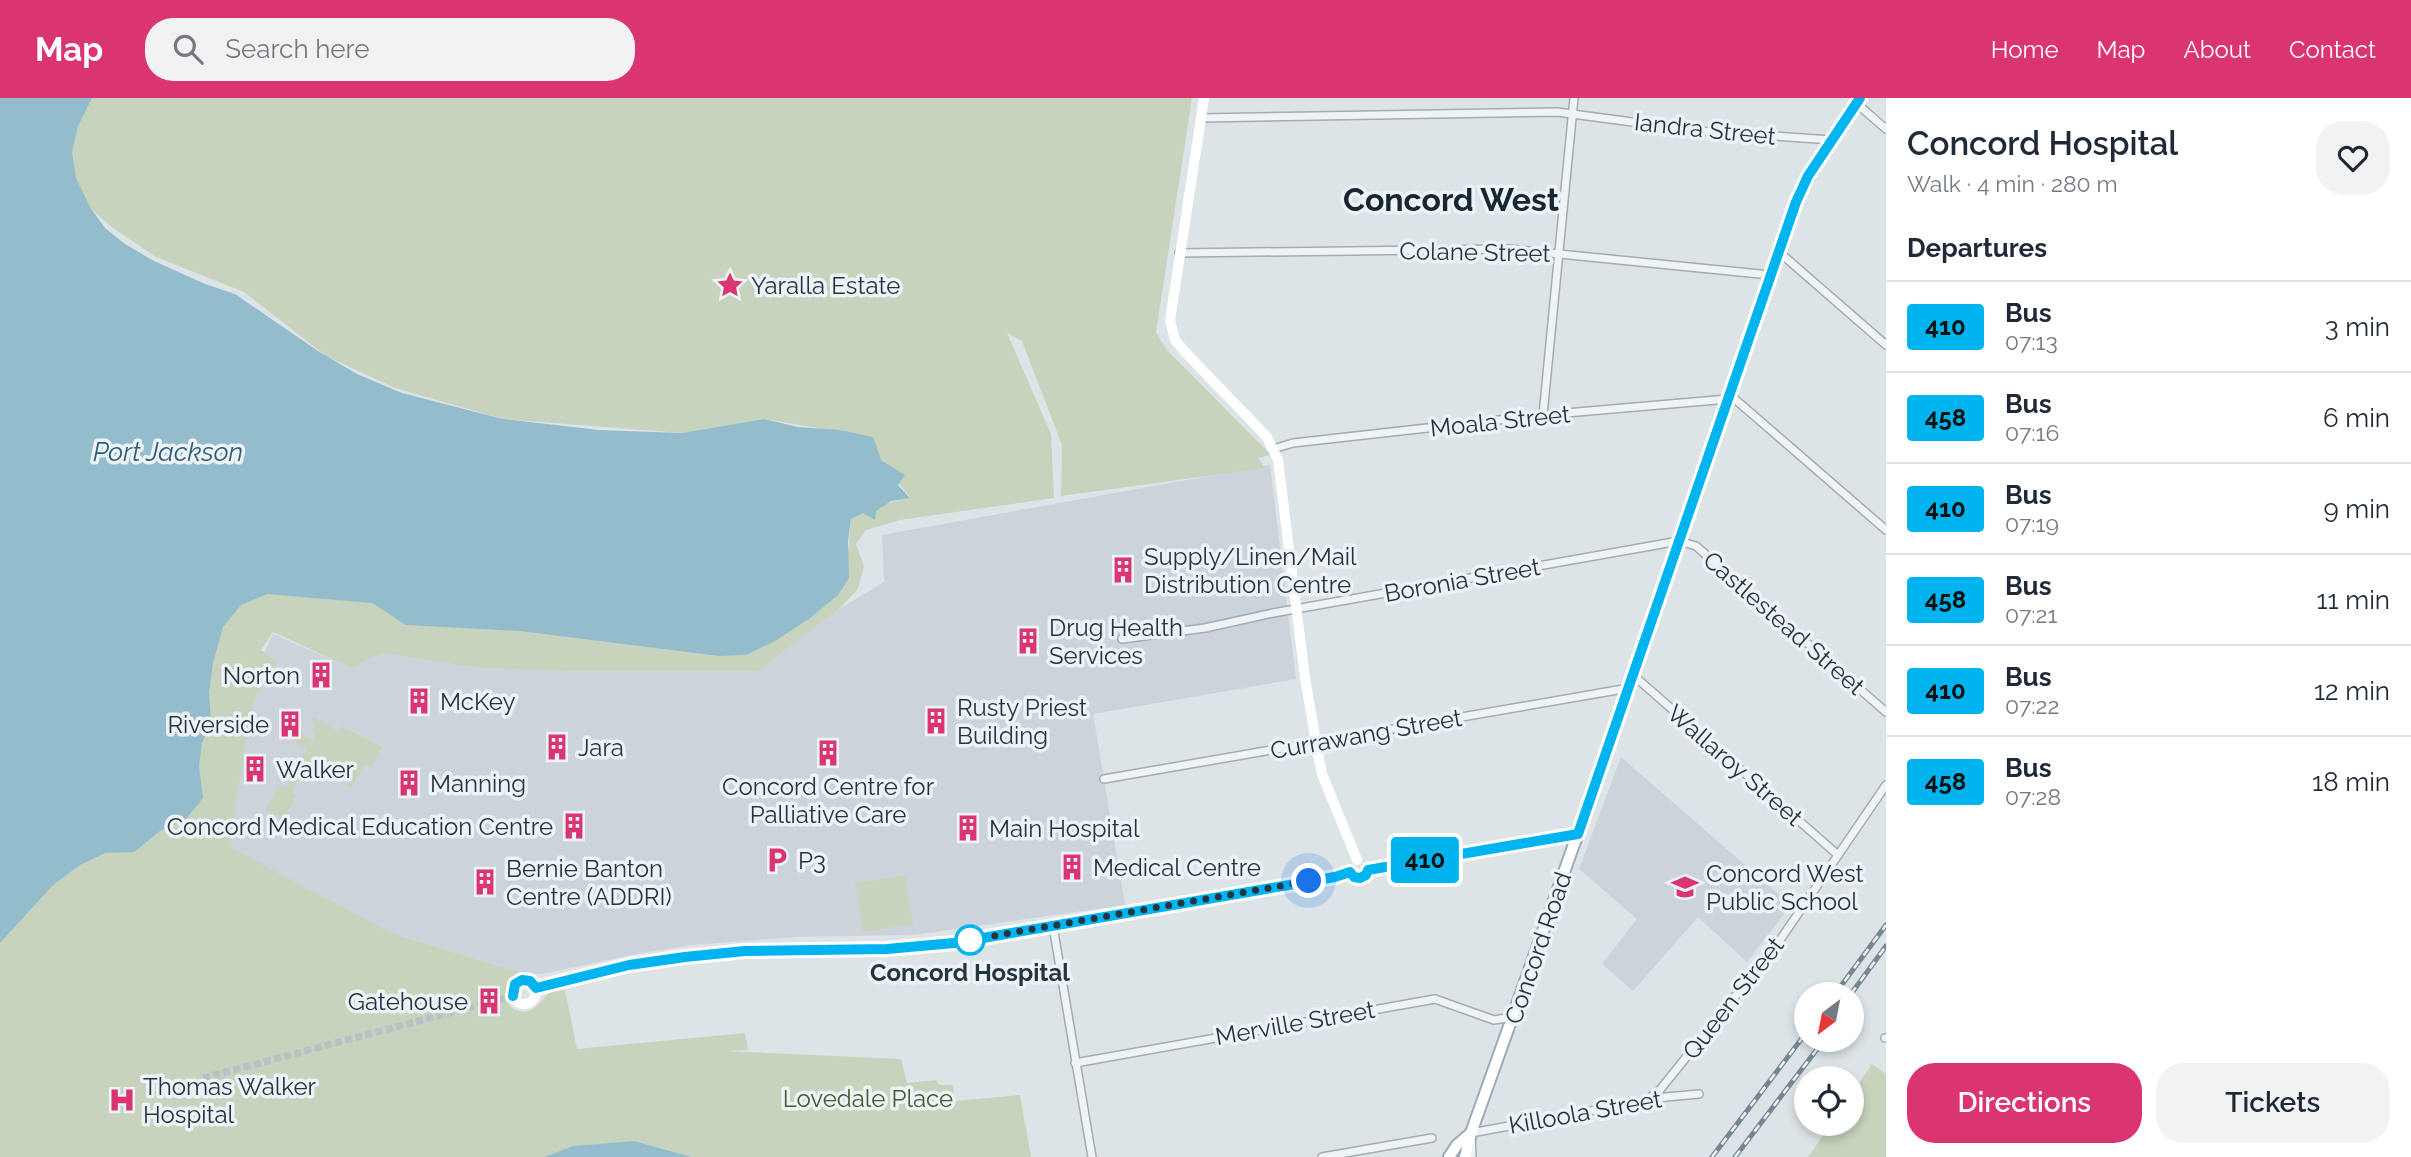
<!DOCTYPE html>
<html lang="en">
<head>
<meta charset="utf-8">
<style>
  :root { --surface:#fff; --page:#f2f2f3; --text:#1f2937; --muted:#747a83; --line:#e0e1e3; --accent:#db3473 }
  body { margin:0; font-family:Raleway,sans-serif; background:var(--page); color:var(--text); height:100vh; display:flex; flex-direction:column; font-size:26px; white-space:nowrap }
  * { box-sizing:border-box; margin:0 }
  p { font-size:23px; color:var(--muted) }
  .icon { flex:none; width:38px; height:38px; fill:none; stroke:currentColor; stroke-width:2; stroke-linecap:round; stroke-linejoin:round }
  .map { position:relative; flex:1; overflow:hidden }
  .sheet { display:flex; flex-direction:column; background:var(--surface); width:525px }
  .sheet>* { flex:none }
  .badge { padding:0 14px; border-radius:5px; font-size:24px; line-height:46px }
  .needle { width:46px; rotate:212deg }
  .buttons { position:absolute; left:1794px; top:884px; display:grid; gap:14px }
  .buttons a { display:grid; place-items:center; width:70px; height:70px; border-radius:50%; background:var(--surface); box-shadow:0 4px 10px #0003; font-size:35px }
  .you { position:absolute; width:35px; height:35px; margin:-18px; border:5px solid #fff; border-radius:50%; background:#1a73e8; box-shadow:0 0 0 10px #1a73e833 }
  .map>.badge { position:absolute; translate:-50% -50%; box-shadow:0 0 0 4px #fff }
  h2 { padding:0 21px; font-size:26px; line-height:63px }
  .round { display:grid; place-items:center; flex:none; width:74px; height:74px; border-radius:28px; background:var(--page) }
  .summary { display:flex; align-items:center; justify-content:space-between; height:119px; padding:0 21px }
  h1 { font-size:33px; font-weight:600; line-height:52px }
  .primary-button { display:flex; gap:14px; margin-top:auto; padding:14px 21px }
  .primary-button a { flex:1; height:80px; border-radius:28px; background:var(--accent); color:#fff; font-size:28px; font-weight:600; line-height:80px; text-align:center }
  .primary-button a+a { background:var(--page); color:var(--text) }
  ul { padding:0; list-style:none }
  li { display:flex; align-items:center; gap:21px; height:91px; padding:0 21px; border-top:2px solid var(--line) }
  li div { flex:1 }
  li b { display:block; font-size:26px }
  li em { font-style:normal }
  li .badge { min-width:77px; font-weight:700; text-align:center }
  header { display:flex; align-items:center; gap:42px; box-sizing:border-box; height:98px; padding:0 35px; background:var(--accent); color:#fff }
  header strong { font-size:33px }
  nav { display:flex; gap:38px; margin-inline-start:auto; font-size:24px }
  .search { width:490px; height:63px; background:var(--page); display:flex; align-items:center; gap:18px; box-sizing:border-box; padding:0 24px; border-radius:28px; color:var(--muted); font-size:26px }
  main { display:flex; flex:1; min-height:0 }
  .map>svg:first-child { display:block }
  .built { fill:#cad4da }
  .green { fill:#c7d3bd }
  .water { fill:#93bccc }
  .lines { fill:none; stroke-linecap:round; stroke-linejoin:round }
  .street-tunnel { stroke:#b8c1c6; stroke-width:7; stroke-dasharray:7 3.5; stroke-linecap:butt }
  .street-casing { stroke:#a2acb2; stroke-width:10 }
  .primary-casing { stroke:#9babb5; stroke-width:14 }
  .street { stroke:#f0f3f6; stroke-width:7 }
  .secondary { stroke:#fff; stroke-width:10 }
  .primary { stroke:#fff; stroke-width:10 }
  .rail-casing { stroke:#758793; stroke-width:5 }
  .rail { stroke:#ecf2f6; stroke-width:2.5; stroke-dasharray:8; stroke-linecap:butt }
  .line-casing { stroke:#fff; stroke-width:16 }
  .line { stroke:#00b5ef; stroke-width:10 }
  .walk { stroke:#253540; stroke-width:7; stroke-dasharray:0 12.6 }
  .stop-dot { fill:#fff; stroke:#00b5ef; stroke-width:3.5 }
  .labels { text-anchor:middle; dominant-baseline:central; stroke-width:7; stroke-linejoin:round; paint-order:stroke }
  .street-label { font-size:24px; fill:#253540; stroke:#ecf2f6 }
  .poi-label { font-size:24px; fill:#253540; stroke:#ecf2f6; text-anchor:start }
  .stop-label { font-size:24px; font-weight:bold; fill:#253540; stroke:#ecf2f6 }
  .park-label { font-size:24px; fill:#435d31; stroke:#ecf2f6 }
  .water-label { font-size:26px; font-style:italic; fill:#2b5f78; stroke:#ecf2f6 }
  .district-label { font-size:32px; font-weight:bold; fill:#172631; stroke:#ecf2f6 }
</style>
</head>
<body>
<header>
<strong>Map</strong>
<div class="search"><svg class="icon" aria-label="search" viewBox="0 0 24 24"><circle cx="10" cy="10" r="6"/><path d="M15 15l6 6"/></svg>Search here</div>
<nav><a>Home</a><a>Map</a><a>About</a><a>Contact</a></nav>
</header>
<main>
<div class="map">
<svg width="1886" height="1059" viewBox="0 0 1886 1059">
  <rect width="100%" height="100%" fill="#dde4e8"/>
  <!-- built -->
  <g class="built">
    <polygon points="1270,367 1296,581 1093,616 1125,807 913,837 797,839 693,847 636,856 542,876 531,876 499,868 394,836 298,787 230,750 232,707 252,605 277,563 264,555 273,536 351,570 382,555 478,570 566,573 758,573 839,511 884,484 882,437"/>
    <polygon points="1621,659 1791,807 1747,864 1698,819 1633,893 1602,866 1637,821 1579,771"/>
  </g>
  <!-- green -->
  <g class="green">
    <path d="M67,0H1192L1156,234L1166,251L1271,357L1258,360L1265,370L1061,398L1062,347L1022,243L1007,235L1051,336L1054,400L900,422L866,432L856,446L864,468L858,491L839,511L758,573H566L478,570L382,555L351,570L273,534L261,552L277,563L252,605L232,731L231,750L394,836L499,868L531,876L518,875C498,887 504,918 528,913C538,911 545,897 554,890L565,892L577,951L745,935L748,952L726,953L901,961L907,985L936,982L939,987H953L955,1003L1020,997L1031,1059H692L634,1043L573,1048L544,1059H0V835L219,513L269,487L848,455L851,421L866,411L910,399L879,362L873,339L764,321L682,335L503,321L395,290L326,258L244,194L156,159L113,130L77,99L55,58Z"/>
    <polygon points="314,619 339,634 342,628 382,649 371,669 364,667 351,690 346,687 349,680 346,678 351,669 335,661 321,686 303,680 301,682 298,681 292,694 297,697 284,721 265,711 279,687 286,690 306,652 292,642 297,633 313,642 317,636 312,632 314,627 311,624"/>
    <polygon points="905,778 913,826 863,834 855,785"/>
    <polygon points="1872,966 1886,976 1886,1059 1808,1059 1831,1026 1852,1026 1852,996"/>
  </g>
  <!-- water -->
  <g class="water">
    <polygon points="0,0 92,0 78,28 72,54 76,80 90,109 105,130 125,146 152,162 205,186 235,196 318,253 357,276 402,295 503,321 599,332 682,335 764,321 798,329 840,332 873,339 881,362 905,377 898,387 910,400 891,403 876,413 875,422 863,415 851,421 848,443 849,480 838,497 810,520 775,543 746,557 719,558 520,533 406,527 372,505 267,496 241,507 223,529 213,565 209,594 211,623 202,645 199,668 203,700 186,721 160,733 134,754 105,755 80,767 53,787 0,845"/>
    <polygon points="634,1043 692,1059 544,1059 573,1048"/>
  </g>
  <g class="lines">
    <!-- street-tunnel -->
    <polyline class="street-tunnel" points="203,980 513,898"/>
    <!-- street casing -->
    <g class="street-casing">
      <g id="street">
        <polyline points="1856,5 1886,31"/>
        <polyline points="1201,20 1557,14 1700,33 1831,42"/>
        <polyline points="1778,153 1886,247"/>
        <polyline points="1179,155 1509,151 1770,177"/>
        <polyline points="1729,296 1886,432"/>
        <polyline points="1543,317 1574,0"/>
        <polyline points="1273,351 1293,345 1543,317 1728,301"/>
        <polyline points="1122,541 1205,530 1273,515 1679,443 1696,448 1886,614"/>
        <polyline points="1633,577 1838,757"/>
        <polyline points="1104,681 1629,590"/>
        <polyline points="1053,828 1092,1059"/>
        <polyline points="1885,940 1886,940"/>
        <polyline points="1075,965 1435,901 1494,922 1513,919"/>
        <polyline points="1645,1003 1659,993 1778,845 1886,687"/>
        <polyline points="1322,1059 1432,1040"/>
        <polyline points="1472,1059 1471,1035 1666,999 1699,996"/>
      </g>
    </g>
    <!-- primary casing -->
    <g class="primary-casing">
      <g id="primary">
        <polyline points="1449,1059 1457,1047 1471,1035"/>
        <polyline points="1465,1059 1471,1035 1578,735 1796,104 1816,65 1860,0"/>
      </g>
    </g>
    <!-- street -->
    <use href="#street" class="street"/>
    <!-- secondary -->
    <g class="secondary">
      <polyline points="1204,0 1170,222 1175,242 1187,256 1267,339 1278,362 1305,580 1318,656 1322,676 1357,762"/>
      <polyline points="1368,772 1578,735"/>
      <path d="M1351,774C1356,782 1365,781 1368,772"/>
      <circle cx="524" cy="894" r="12"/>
      <polyline points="536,889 629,867 685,859 745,853 887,851 954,845 1335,779 1351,774"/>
    </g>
    <!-- primary -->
    <use href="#primary" class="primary"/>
    <!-- rail casing -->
    <g class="rail-casing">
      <g id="rail">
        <polyline points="1835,896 1886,827"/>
        <polyline points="1851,896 1886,848"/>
        <polyline points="1712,1059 1806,935"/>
        <polyline points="1735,1059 1824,942"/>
      </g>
    </g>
    <!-- rail -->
    <use href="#rail" class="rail"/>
  </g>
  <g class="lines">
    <!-- line casing -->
    <g class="line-casing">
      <polyline id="line" points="513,898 515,886 522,882 530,883 536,890 629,867 685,859 745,853 887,851 954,845 1335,779 1350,774 1354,779 1360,780 1366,777 1368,772 1578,736 1796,104 1808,78 1860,0"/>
    </g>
    <!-- line -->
    <use href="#line" class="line"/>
    <!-- walk -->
    <polyline class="walk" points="970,842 1309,783"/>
  </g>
  <!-- icons -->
  <defs>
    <g id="sight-bare" transform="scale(2.1)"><path d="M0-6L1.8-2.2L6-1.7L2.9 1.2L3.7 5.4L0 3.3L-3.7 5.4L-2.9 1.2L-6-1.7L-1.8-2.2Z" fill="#db3473" stroke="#ecf2f6" stroke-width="2.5" paint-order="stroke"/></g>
    <g id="building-bare" transform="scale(2.1)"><path d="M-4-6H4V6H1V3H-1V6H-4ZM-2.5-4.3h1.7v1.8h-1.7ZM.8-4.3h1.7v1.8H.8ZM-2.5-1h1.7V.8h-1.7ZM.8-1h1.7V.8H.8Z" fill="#db3473" stroke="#ecf2f6" stroke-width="2.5" paint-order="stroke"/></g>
    <g id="parking-bare" transform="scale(2.1)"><path d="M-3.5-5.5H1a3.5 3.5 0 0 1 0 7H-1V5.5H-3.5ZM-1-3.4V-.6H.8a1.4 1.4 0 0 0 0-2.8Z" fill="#db3473" stroke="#ecf2f6" stroke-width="2.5" paint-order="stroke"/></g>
    <g id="school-bare" transform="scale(2.1)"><path d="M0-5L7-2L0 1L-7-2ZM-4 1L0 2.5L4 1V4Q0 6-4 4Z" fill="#db3473" stroke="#ecf2f6" stroke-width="2.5" paint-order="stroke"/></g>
    <g id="hospital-bare" transform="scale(2.1)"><path d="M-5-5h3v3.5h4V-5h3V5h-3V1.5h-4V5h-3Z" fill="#db3473" stroke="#ecf2f6" stroke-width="2.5" paint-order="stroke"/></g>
  </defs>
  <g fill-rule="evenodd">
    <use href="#sight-bare" x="730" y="187"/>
    <use href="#building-bare" x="1123" y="472"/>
    <use href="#building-bare" x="1028" y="543"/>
    <use href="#building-bare" x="321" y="577"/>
    <use href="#building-bare" x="419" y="603"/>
    <use href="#building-bare" x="936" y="623"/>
    <use href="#building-bare" x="290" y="626"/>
    <use href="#building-bare" x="557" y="649"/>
    <use href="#building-bare" x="828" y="655"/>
    <use href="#building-bare" x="255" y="671"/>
    <use href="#building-bare" x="409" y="685"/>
    <use href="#building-bare" x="574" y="728"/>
    <use href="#building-bare" x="968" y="730"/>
    <use href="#parking-bare" x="777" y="762"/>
    <use href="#building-bare" x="1072" y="769"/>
    <use href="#building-bare" x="485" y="784"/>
    <use href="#school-bare" x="1685" y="789"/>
    <use href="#building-bare" x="489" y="903"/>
    <use href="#hospital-bare" x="122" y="1002"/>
  </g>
  <!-- markers -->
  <circle class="stop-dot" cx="970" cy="842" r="14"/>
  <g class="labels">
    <!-- street labels -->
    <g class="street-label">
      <text transform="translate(1705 31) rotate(6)">Iandra Street</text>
      <text transform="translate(1475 154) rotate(1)">Colane Street</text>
      <text transform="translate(1500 323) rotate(-6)">Moala Street</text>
      <text transform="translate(1462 482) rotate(-10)">Boronia Street</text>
      <text transform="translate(1784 525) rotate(41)">Castlestead Street</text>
      <text transform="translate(1366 636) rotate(-10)">Currawang Street</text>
      <text transform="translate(1735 667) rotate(41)">Wallaroy Street</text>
      <text transform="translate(1538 850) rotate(-71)">Concord Road</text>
      <text transform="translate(1733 900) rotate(-52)">Queen Street</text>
      <text transform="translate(1295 925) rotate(-10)">Merville Street</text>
      <text transform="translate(1585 1014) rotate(-10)">Killoola Street</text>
    </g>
    <!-- poi labels -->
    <g class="poi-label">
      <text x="751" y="187">Yaralla Estate</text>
      <text x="1144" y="458">Supply/Linen/Mail<tspan x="1144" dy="28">Distribution Centre</tspan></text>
      <text x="1049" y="529">Drug Health<tspan x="1049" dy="28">Services</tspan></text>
      <text x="300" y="577" text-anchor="end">Norton</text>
      <text x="440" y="603">McKey</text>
      <text x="957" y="609">Rusty Priest<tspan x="957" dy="28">Building</tspan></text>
      <text x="269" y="626" text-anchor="end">Riverside</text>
      <text x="578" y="649">Jara</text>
      <text x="276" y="671">Walker</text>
      <text x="430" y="685">Manning</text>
      <text x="828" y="688" text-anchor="middle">Concord Centre for<tspan x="828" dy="28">Palliative Care</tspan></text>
      <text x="553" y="728" text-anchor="end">Concord Medical Education Centre</text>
      <text x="989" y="730">Main Hospital</text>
      <text x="798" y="762">P3</text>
      <text x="1093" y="769">Medical Centre</text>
      <text x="506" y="770">Bernie Banton<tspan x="506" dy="28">Centre (ADDRI)</tspan></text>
      <text x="1706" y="775">Concord West<tspan x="1706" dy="28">Public School</tspan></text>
      <text x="468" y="903" text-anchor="end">Gatehouse</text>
      <text x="143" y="988">Thomas Walker<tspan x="143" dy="28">Hospital</tspan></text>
    </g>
    <!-- stop labels -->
    <g class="stop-label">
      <text x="970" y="874">Concord Hospital</text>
    </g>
    <!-- park labels -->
    <g class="park-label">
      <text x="868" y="1000">Lovedale Place</text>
    </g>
    <!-- water labels -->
    <g class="water-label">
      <text x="168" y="354">Port Jackson</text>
    </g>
    <!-- district labels -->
    <g class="district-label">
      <text x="1451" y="101">Concord West</text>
    </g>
  </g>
</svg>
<div class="buttons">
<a><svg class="needle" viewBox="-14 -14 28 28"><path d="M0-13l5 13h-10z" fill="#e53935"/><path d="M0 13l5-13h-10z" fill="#747a83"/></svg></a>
<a><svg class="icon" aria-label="locate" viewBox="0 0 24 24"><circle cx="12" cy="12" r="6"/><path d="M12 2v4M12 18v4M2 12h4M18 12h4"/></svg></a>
</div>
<div class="you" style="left:1309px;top:783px"></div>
<b class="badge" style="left:1425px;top:762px;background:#00b5ef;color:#111">410</b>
</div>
<section class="sheet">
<div class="summary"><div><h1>Concord Hospital</h1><p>Walk · 4 min · 280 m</p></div><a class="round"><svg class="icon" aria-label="heart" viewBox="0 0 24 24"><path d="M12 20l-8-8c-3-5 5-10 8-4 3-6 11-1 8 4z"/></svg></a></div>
<h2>Departures</h2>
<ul>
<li><span class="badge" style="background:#00b5ef;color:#111">410</span><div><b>Bus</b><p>07:13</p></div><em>3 min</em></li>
<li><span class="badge" style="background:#00b5ef;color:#111">458</span><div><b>Bus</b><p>07:16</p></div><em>6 min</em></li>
<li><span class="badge" style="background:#00b5ef;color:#111">410</span><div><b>Bus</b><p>07:19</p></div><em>9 min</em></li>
<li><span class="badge" style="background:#00b5ef;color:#111">458</span><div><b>Bus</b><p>07:21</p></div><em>11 min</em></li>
<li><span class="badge" style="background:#00b5ef;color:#111">410</span><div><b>Bus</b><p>07:22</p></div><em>12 min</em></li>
<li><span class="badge" style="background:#00b5ef;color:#111">458</span><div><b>Bus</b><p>07:28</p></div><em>18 min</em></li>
</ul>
<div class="primary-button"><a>Directions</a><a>Tickets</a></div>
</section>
</main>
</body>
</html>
